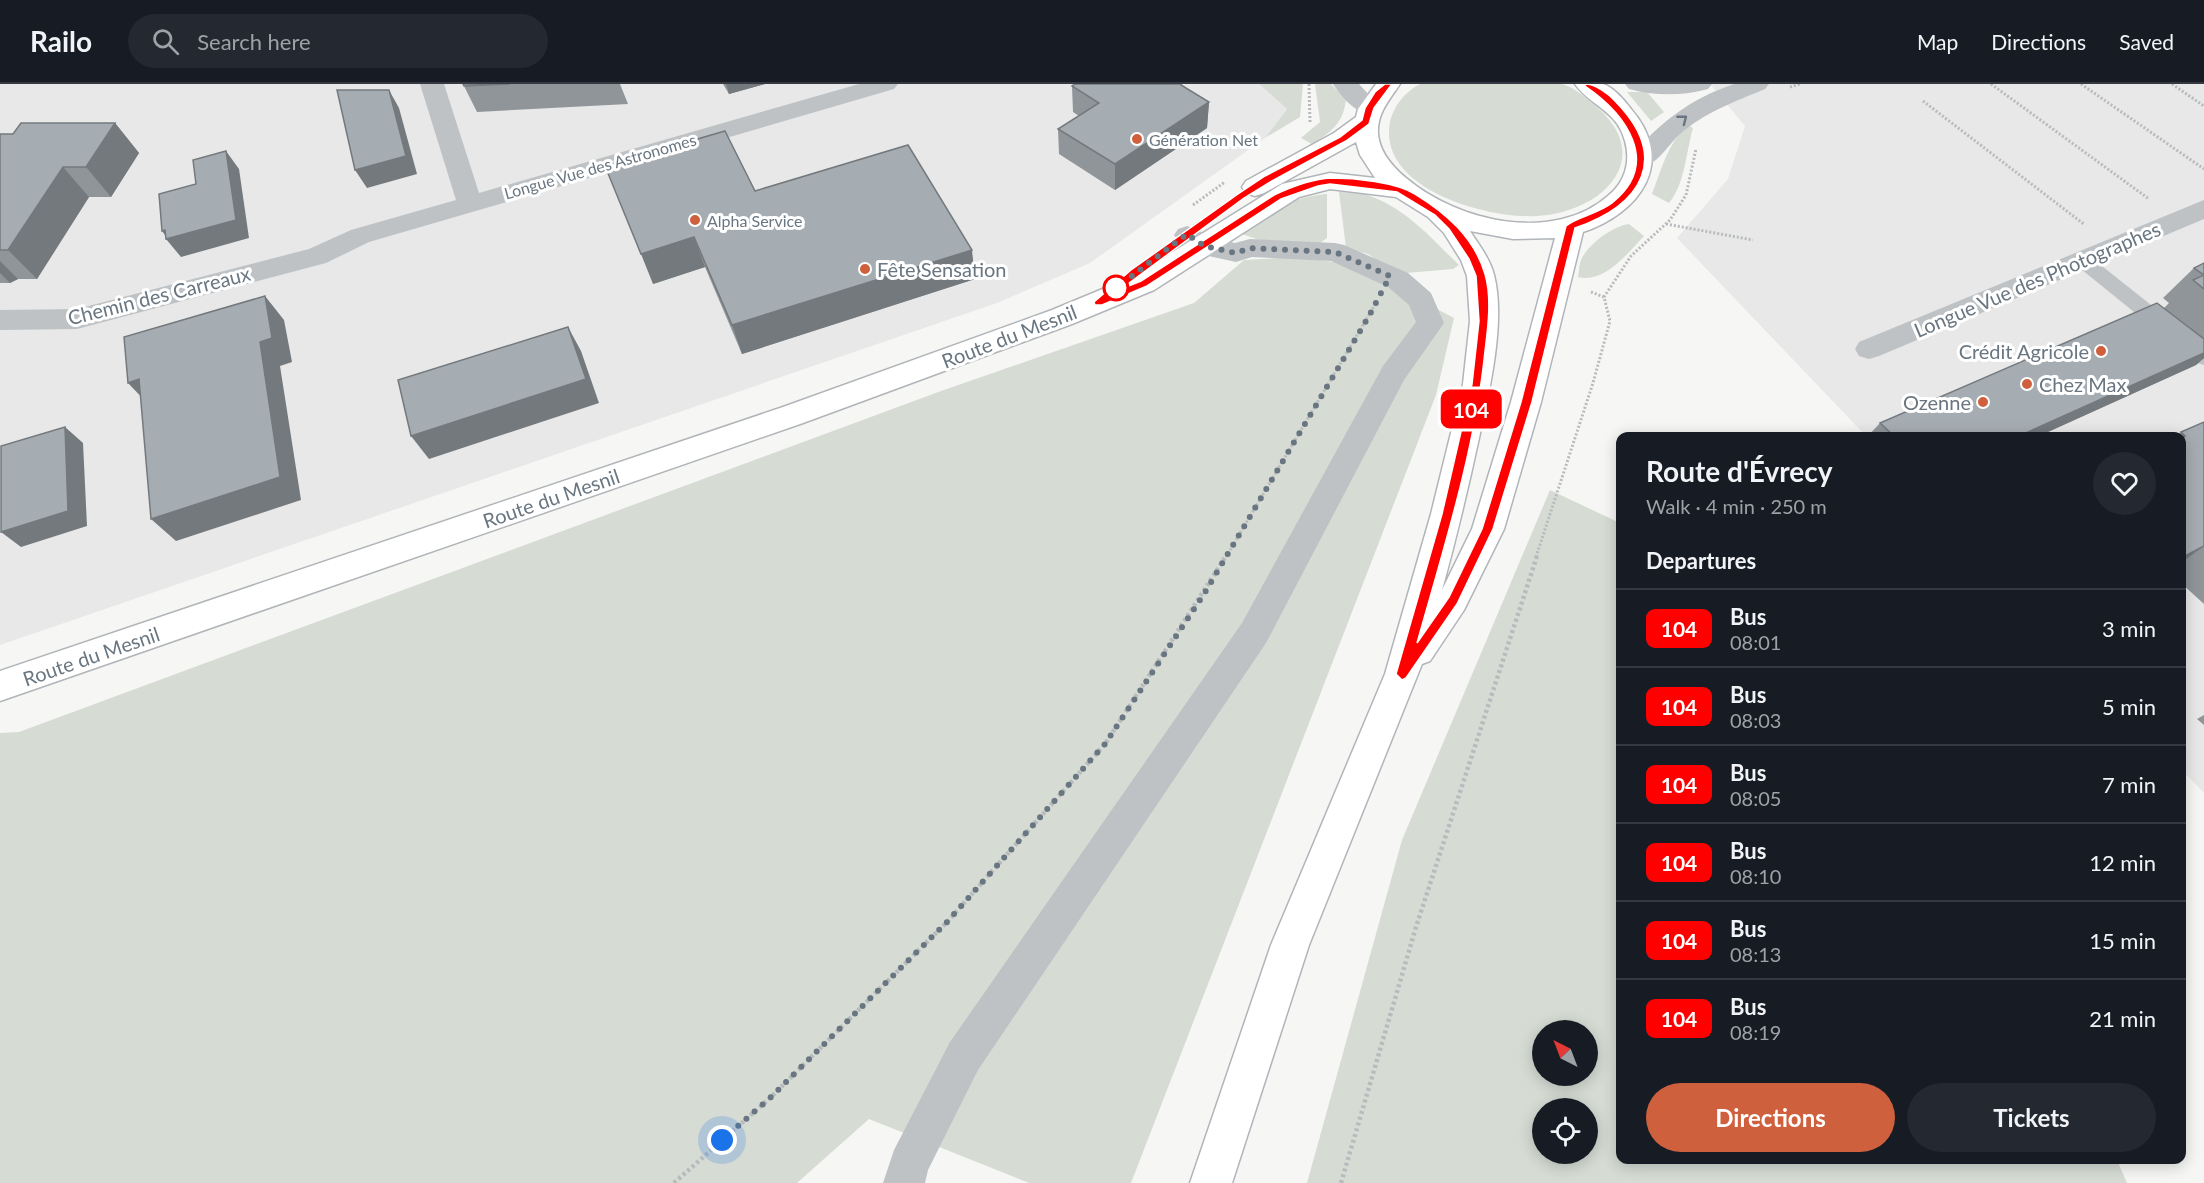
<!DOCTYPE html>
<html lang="en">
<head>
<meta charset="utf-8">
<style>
  :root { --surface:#171b24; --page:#242831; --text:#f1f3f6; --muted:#9ea1a6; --line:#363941; --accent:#ce603d }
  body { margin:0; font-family:Lato,sans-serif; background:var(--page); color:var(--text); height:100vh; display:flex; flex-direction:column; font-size:22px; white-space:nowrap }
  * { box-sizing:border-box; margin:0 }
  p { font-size:20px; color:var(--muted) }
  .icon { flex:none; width:33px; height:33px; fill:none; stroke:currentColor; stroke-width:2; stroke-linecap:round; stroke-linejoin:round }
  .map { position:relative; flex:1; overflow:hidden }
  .details { position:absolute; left:1616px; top:348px; width:570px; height:732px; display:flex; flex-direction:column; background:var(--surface); border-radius:12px; box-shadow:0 3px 15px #0003 }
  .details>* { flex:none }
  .badge { padding:0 12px; border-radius:9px; font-size:21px; line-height:39px }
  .needle { width:39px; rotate:318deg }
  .buttons { position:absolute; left:1532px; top:936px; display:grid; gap:12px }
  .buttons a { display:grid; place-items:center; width:66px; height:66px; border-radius:50%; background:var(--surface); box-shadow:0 3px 15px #0003; font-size:30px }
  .you { position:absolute; width:30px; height:30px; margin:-15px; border:4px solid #fff; border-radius:50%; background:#1a73e8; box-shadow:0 0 0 9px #1a73e833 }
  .map>.badge { position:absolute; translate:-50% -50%; box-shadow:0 0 0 3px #fff }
  h2 { padding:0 30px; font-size:22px; line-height:54px }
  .round { display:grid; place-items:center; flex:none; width:63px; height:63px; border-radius:32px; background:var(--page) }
  .summary { display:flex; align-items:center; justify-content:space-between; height:102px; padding:0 30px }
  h1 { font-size:28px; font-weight:700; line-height:45px }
  .primary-button { display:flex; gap:12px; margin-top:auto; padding:12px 30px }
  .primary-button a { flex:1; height:69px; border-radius:36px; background:var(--accent); color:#fff; font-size:24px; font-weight:700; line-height:69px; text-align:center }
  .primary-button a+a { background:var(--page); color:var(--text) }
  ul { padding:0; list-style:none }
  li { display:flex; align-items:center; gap:18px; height:78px; padding:0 30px; border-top:2px solid var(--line) }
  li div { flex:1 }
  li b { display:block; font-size:22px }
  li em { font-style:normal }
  li .badge { min-width:66px; font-weight:700; text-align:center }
  header { display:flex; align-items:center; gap:36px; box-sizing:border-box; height:84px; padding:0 30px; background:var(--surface); border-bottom:2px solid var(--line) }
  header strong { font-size:28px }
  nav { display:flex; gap:33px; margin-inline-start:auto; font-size:21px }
  .search { width:420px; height:54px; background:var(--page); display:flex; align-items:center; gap:15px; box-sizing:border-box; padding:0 21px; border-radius:33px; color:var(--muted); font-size:22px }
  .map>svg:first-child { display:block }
  .built { fill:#e7e8e7 }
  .green { fill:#d6dbd4; fill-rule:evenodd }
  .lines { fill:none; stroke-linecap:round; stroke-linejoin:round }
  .secondary-casing { stroke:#b1b5b9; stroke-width:3 }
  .path-far1 { stroke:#b8bbbd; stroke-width:3; stroke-dasharray:2 2; stroke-linecap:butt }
  .path { stroke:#b8bbbd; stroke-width:4.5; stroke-dasharray:3 3; stroke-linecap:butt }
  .service { fill:#bec2c5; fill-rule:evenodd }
  .minor { fill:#bec2c5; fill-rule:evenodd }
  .tertiary { fill:#bec2c5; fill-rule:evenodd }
  .secondary { fill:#fff; fill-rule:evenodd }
  .wall { fill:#8f9599 }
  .shaded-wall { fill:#74797d }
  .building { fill:#a6adb2; stroke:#74797d; stroke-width:1.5 }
  .oneway { stroke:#697681 }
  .line { fill:#f00; stroke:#fff; stroke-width:1.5 }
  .walk { stroke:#697681; stroke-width:6; stroke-dasharray:0 10.8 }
  .poi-dot { fill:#ce603d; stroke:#fff; stroke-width:2 }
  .stop-dot { fill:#fff; stroke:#f00; stroke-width:3 }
  .labels { text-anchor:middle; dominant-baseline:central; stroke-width:6; stroke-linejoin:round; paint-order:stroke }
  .far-poi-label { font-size:16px; fill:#697681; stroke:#fff; text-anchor:start }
  .far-street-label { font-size:16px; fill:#697681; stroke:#fff }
  .poi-label { font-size:20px; fill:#697681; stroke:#fff; text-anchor:start }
  .street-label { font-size:20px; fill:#697681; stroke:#fff }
</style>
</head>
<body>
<header>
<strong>Railo</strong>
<div class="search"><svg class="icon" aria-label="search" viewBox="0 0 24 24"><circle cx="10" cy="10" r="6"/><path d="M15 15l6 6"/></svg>Search here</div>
<nav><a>Map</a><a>Directions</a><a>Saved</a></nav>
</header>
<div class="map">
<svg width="2204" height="1099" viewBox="0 0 2204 1099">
  <rect width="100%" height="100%" fill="#f6f7f4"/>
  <!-- built -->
  <g class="built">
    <polygon points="0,0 1259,0 1287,25 1265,54 1090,179 997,219 0,561"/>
    <polygon points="1710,0 2204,0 2204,709 2181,685 2181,352 1866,352 1677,154 1728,95 1745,42"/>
  </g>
  <!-- green -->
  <g class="green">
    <polygon points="1259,0 1303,0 1300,33 1265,54 1287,25"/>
    <path d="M1315,0H1331L1346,15C1344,38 1331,49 1312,60L1301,54L1320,38Z"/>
    <path d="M1420,0C1453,0 1487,0 1520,0C1533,0 1548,0 1561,0C1572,2 1584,12 1592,19C1659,72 1604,128 1537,132C1488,135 1377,105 1390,38C1394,21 1405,8 1420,0Z"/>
    <polygon points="1627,8 1647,8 1664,28 1651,37"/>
    <path d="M1688,41L1693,44C1686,68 1685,100 1669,119L1652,110C1662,85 1667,60 1688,41Z"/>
    <path d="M1339,108C1348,109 1359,109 1367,111C1405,123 1432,155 1459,181L1453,185L1406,189L1389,184L1368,170L1346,164Z"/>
    <path d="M1327,110V154L1320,159L1265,158L1242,150C1263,125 1295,113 1327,110Z"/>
    <path d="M1629,140L1644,152C1628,169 1604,200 1578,193C1579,188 1579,179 1582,174C1590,159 1613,142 1629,140Z"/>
    <polygon points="1300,173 1353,181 1454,234 1436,311 1131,1099 1029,1099 869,1035 797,1099 0,1099 0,649 19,648 941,307 1194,219 1244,176"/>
    <path d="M1550,406L1620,439V1076H2117L2127,1099H1307L1402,756ZM1542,946H1587V992H1542ZM1542,1024H1587V1070H1542Z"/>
  </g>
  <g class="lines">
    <!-- secondary casing -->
    <g class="secondary-casing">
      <path id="secondary" d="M1376,0H1400C1390,15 1377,29 1378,49C1379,68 1393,83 1406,94C1458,138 1554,160 1609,111C1625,98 1631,78 1625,57C1617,26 1590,22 1575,0C1583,0 1595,0 1603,0C1613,3 1625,17 1631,25C1677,78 1640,129 1583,148L1541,318L1504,445L1464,526L1430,577L1422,580L1309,861L1232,1099H1190L1271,861L1385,590L1431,430L1463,300L1470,237L1467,192L1461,176L1444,149L1428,133L1396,113L1330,105L1299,113L1154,206L1072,240L803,339L0,617V587L783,323L1052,226L1134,192L1282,100L1330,89L1375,94L1360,71L1356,58L1264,109L1255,112L1246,109L1242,103L1246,97L1334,49L1356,33L1358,25ZM1470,147L1513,155L1555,154L1511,318L1472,445L1442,506C1456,455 1468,405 1479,354C1489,309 1506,237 1494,191C1490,175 1479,161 1470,147Z"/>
    </g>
    <!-- path-far1 -->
    <g class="path-far1">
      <polyline points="1309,0 1310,38"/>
      <polyline points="1991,0 2149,115"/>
      <polyline points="2081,0 2204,85"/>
      <polyline points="2172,0 2204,22"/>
      <polyline points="1790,3 1800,0"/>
      <polyline points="1923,17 2085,141"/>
      <polyline points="1193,121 1225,98"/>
      <polyline points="1666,140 1753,156"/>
      <polyline points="1591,208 1604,213"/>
      <polyline points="1226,473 1376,219"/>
      <polyline points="1536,473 1593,299 1610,237 1604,213 1631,172 1670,136 1686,111 1696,65"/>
    </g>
    <!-- path -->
    <g class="path">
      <polyline points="674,1099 770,1014 947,838 1105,660 1226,472"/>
      <polyline points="1341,1099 1416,843 1537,472"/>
    </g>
    <!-- service -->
    <polygon class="service" points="2082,170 2088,171 2204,263 2204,281 2197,279 2076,181 2073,176 2076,171"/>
    <!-- minor -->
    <g class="minor">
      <polygon points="420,0 444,0 479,109 859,0 898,0 894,5 369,158 326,179 77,245 0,246 0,226 77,225 309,165 351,146 456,116"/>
      <path d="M1333,0H1359L1381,24L1378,29C1359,34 1343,15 1333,0Z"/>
      <polygon points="2204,116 2204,135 1879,272 1869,275 1859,272 1855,265 1859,258"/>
      <polygon points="1187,142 1196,145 1212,154 1235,159 1250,155 1335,159 1344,161 1408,189 1431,209 1444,239 1404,296 1266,559 978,986 928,1086 925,1099 883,1099 894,1066 950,958 1242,539 1383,282 1416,238 1409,221 1388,203 1331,177 1252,173 1236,178 1195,169 1178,157 1174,151 1178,145"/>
    </g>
    <!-- tertiary -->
    <g class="tertiary">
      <path d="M1625,0H1712L1708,5C1684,12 1653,12 1629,5Z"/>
      <path d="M1734,0H1769L1765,5C1734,18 1705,28 1679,51C1665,64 1654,88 1632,82L1628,76L1632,70C1664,36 1690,15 1734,0Z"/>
    </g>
    <!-- secondary -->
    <use href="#secondary" class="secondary"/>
  </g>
  <!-- wall -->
  <g class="wall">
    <polygon points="463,0 620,0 628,20 477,28"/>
    <polygon points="723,0 765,0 729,10"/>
    <polygon points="1181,1 1209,18 1207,44 1115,106 1059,70 1058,45 1079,32 1073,28 1072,2"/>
    <polygon points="115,39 139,69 111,113 89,113 37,195 18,195 10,199 0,199 0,50 13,50"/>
    <polygon points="755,107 975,195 742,270 705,183 653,200"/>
    <polygon points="2204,179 2204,274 2196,281 2039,352 1868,352 1880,339 2164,224 2169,219 2163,214 2194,184"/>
    <polygon points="2204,338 2204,520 2181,499 2181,352 2175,352 2181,348"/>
    <polygon points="2204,631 2204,641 2197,635"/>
  </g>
  <!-- shaded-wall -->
  <g class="shaded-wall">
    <polygon points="726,0 765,0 729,10"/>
    <polygon points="389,6 399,24 417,90 367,104 355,86"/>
    <polygon points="1209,18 1207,44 1115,106 1115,80"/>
    <polygon points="115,39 139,69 111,113 86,83"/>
    <polygon points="226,67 239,85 249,154 181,173 166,155 168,155 162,147"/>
    <polygon points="63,83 89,113 37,195 8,166"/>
    <polygon points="694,153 705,183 653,200 641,170"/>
    <polygon points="972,166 975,195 742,270 732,241"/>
    <polygon points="0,177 18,195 10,199 0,189"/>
    <polygon points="265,212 284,236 292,278 280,282 301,416 176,457 151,435 260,258"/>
    <polygon points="568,243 581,267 599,319 429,375 411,352"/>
    <polygon points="2204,269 2204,274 2196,281 2039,352 2019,352"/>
    <polygon points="139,295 151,323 128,299"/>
    <polygon points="65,343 83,359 87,442 21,463 1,448"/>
    <polygon points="2204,462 2181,479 2181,474"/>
  </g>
  <!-- building -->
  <g class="building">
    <polygon points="463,0 510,0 464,2"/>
    <polygon points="1075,0 1181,0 1181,1 1209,18 1115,80 1058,45 1099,19 1072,2"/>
    <polygon points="337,6 389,6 406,72 355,86"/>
    <polygon points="21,39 115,39 86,83 63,83 8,166 0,166 0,50 13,50"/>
    <polygon points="725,47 755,107 908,61 972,166 732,241 694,153 641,170 605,82"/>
    <polygon points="226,67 236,136 166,155 165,146 162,147 159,110 196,100 193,76"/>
    <polygon points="2204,179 2204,191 2194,184"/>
    <polygon points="2204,191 2204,205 2193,196"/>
    <polygon points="265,212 272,254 260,258 280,393 151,435 139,295 128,299 124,253"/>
    <polygon points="2157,219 2204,255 2204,269 2019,352 1894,352 1880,339"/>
    <polygon points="568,243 586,295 411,352 398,296"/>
    <polygon points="2204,338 2204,462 2181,474 2181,354 2185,352 2181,348"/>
    <polygon points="65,343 68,427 1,448 1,362"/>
  </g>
  <!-- one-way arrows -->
  <defs><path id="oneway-chevron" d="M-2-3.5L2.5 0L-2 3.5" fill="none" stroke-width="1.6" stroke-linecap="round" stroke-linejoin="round" transform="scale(1.5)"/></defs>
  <use class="oneway" href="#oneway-chevron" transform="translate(1683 35) rotate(-38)"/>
  <!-- line -->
  <path class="line" d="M1385,0H1392L1374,24L1369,40L1346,57L1272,97L1244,114L1121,205L1141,197L1274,111C1291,103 1312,95 1331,94C1355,94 1395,98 1415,110C1446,129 1474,153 1485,190C1492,214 1488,243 1485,267C1475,366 1444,463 1417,559L1449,513L1482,445L1521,318L1566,142C1576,133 1598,130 1612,119C1662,79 1626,30 1585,2V0C1595,0 1608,9 1615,17C1671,74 1642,121 1575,144L1532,318L1493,445L1457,520L1406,594L1402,596L1396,590L1442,430L1472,300L1479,237L1476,192L1469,175L1449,145L1435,131L1397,108L1330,100L1318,102L1281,115L1147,202L1102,221H1095L1094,218L1131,186L1238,110L1265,92L1340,53L1362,36L1365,24L1375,8Z"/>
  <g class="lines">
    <!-- walk -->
    <polyline class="walk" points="722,1056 770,1014 947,838 1105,660 1204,510 1369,232 1390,192 1335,168 1250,164 1236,169 1204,162 1187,150 1116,204"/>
  </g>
  <!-- markers -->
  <g class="poi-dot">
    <circle cx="1137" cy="55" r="6"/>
    <circle cx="695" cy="136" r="6"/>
    <circle cx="865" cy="185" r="6"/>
    <circle cx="2101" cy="267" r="6"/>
    <circle cx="2027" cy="300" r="6"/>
    <circle cx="1983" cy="318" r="6"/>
  </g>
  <circle class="stop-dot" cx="1116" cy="204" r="12"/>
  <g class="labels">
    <!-- far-poi labels -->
    <g class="far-poi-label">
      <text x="1149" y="55">Génération Net</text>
      <text x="707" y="136">Alpha Service</text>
    </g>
    <!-- far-street labels -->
    <g class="far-street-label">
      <text transform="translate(600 82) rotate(-16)">Longue Vue des Astronomes</text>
    </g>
    <!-- poi labels -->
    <g class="poi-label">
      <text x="877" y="185">Fête Sensation</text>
      <text x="2089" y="267" text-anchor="end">Crédit Agricole</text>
      <text x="2039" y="300">Chez Max</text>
      <text x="1971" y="318" text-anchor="end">Ozenne</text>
    </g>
    <!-- street labels -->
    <g class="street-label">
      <text transform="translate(2037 195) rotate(-23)">Longue Vue des Photographes</text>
      <text transform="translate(159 211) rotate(-14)">Chemin des Carreaux</text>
      <text transform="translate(1009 252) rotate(-21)">Route du Mesnil</text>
      <text transform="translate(551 414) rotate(-19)">Route du Mesnil</text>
      <text transform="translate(91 572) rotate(-19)">Route du Mesnil</text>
    </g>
  </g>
</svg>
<div class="buttons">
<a><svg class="needle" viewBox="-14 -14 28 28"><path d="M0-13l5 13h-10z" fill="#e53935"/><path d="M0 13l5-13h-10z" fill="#9ea1a6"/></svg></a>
<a><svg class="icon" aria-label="locate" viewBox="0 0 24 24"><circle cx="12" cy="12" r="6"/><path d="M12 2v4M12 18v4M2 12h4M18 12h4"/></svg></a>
</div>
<div class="you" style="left:722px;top:1056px"></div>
<b class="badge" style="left:1471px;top:325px;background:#f00;color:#fff">104</b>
<section class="details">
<div class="summary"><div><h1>Route d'Évrecy</h1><p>Walk · 4 min · 250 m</p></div><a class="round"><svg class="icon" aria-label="heart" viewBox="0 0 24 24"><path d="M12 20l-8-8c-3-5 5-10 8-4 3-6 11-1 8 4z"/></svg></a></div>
<h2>Departures</h2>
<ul>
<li><span class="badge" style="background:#f00;color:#fff">104</span><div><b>Bus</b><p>08:01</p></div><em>3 min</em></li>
<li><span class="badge" style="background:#f00;color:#fff">104</span><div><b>Bus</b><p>08:03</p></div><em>5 min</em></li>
<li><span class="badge" style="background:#f00;color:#fff">104</span><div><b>Bus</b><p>08:05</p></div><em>7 min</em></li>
<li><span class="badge" style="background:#f00;color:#fff">104</span><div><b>Bus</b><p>08:10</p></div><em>12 min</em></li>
<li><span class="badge" style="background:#f00;color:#fff">104</span><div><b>Bus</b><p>08:13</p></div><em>15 min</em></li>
<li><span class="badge" style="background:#f00;color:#fff">104</span><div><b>Bus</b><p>08:19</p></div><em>21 min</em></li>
</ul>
<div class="primary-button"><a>Directions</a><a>Tickets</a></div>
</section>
</div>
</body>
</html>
